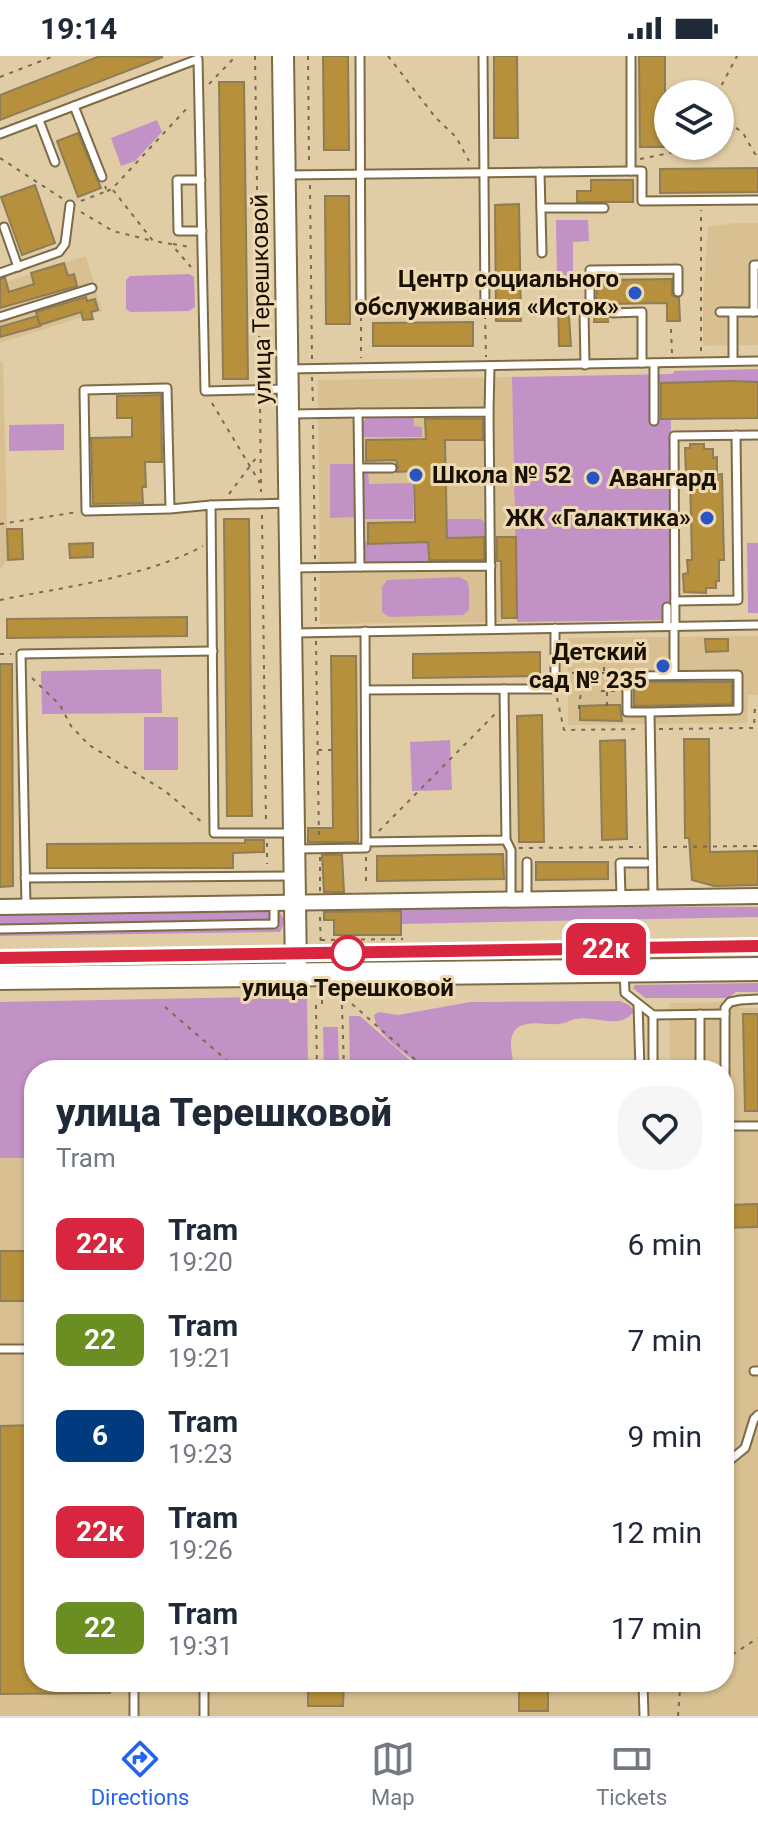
<!DOCTYPE html>
<html lang="en">
<head>
<meta charset="utf-8">
<style>
  :root { --surface:#fff; --page:#f6f6f7; --text:#1f2937; --muted:#747a83; --line:#e0e1e3; --accent:#2563eb }
  body { margin:0; font-family:Roboto,sans-serif; background:var(--page); color:var(--text); height:100vh; display:flex; flex-direction:column; font-size:30px; white-space:nowrap }
  * { box-sizing:border-box; margin:0 }
  p { font-size:26px; color:var(--muted) }
  .icon { flex:none; width:44px; height:44px; fill:none; stroke:currentColor; stroke-width:2; stroke-linecap:round; stroke-linejoin:round }
  .map { position:relative; flex:1; overflow:hidden }
  .panel { position:absolute; left:24px; top:1004px; width:710px; height:632px; display:flex; flex-direction:column; background:var(--surface); border-radius:32px; box-shadow:0 2px 6px #0004 }
  .panel>* { flex:none }
  .badge { padding:0 16px; border-radius:12px; font-size:28px; line-height:52px }
  .buttons { position:absolute; left:654px; top:24px; display:grid; gap:16px }
  .buttons a { display:grid; place-items:center; width:80px; height:80px; border-radius:50%; background:var(--surface); box-shadow:0 2px 6px #0004; font-size:40px }
  .map>.badge { position:absolute; translate:-50% -50%; box-shadow:0 0 0 4px #fff }
  .round { display:grid; place-items:center; flex:none; width:84px; height:84px; border-radius:32px; background:var(--page) }
  .head { display:flex; align-items:center; justify-content:space-between; height:136px; padding:0 32px }
  h1 { font-size:38px; font-weight:800; line-height:60px }
  ul { padding:0; list-style:none }
  li { display:flex; align-items:center; gap:24px; height:96px; padding:0 32px }
  li div { flex:1 }
  li b { display:block; font-size:30px }
  li em { font-style:normal }
  li .badge { min-width:88px; font-weight:700; text-align:center }
  .status { display:flex; justify-content:space-between; align-items:center; height:56px; padding:0 40px; background:var(--surface); direction:ltr }
  .status svg { height:22px; fill:currentColor }
  .dock { display:flex; justify-content:space-around; align-items:center; height:112px; border-top:2px solid var(--line); background:var(--surface); font-size:22px; color:var(--muted) }
  .dock a { display:grid; justify-items:center; gap:4px }
  .dock .selected { color:var(--accent) }
  .map>svg:first-child { display:block }
  .built { fill:#d8c092 }
  .green { fill:#c291c6 }
  .building { fill:#b6903c; stroke:#8f7d57; stroke-width:2 }
  .lines { fill:none; stroke-linecap:round; stroke-linejoin:round }
  .lane-casing { stroke:#7d6b46; stroke-width:11 }
  .street-casing { stroke:#7d6b46; stroke-width:18 }
  .secondary-casing { stroke:#7d6b46; stroke-width:24 }
  .primary-casing { stroke:#7d6b46; stroke-width:26 }
  .path { stroke:#776a50; stroke-width:2; stroke-dasharray:4 6; stroke-linecap:butt }
  .lane { stroke:#fff; stroke-width:7 }
  .street { stroke:#fff; stroke-width:14 }
  .secondary { stroke:#fff; stroke-width:20 }
  .primary { stroke:#fff; stroke-width:22 }
  .tram { stroke:#534833; stroke-width:2 }
  .line-casing { stroke:#fff; stroke-width:18 }
  .line { stroke:#d7263d; stroke-width:12 }
  .poi-dot { fill:#2855c3; stroke:#eedab2; stroke-width:3 }
  .stop-dot { fill:#fff; stroke:#d7263d; stroke-width:4 }
  .labels { text-anchor:middle; dominant-baseline:central; stroke-width:6; stroke-linejoin:round; paint-order:stroke }
  .poi-label { font-size:24px; font-weight:bold; fill:#191204; stroke:#eedab2; text-anchor:end }
  .street-label { font-size:24px; fill:#191204; stroke:#eedab2 }
  .stop-label { font-size:24px; font-weight:bold; fill:#191204; stroke:#eedab2 }
</style>
</head>
<body>
<div class="status"><b>19:14</b><svg viewBox="0 0 49 12"><path d="M0 12V9h3v3zM5 12V6h3v6zM10 12V3h3v9zM15 12V0h3v12zM26 1h20v11H26zM47 4h2v5h-2z"/></svg></div>
<div class="map">
<svg width="758" height="1660" viewBox="0 0 758 1660">
  <rect width="100%" height="100%" fill="#e1cda5"/>
  <!-- built -->
  <g class="built">
    <polygon points="734,167 758,167 758,289 703,290 703,243 708,171"/>
    <polygon points="86,200 102,255 0,287 0,228"/>
    <polygon points="0,305 3,305 8,503 0,513"/>
    <polygon points="512,321 517,562 502,562 502,566 320,568 318,324"/>
    <polygon points="758,580 758,639 748,639 747,667 568,669 568,582"/>
    <polygon points="730,946 740,952 758,952 758,1660 0,1660 0,1102 34,1102 34,1626 724,1626 724,1014 670,1014 669,947"/>
  </g>
  <!-- green -->
  <g class="green">
    <polygon points="157,64 162,76 135,105 121,110 111,82"/>
    <polygon points="556,164 588,164 589,185 573,186 573,222 557,222"/>
    <polygon points="189,218 194,221 195,251 189,255 130,256 126,253 126,224 130,220"/>
    <polygon points="758,313 758,362 671,364 672,564 517,566 512,321 673,318 674,315"/>
    <polygon points="368,359 414,359 414,370 422,371 422,381 364,381 363,367"/>
    <polygon points="64,368 64,394 9,395 9,369"/>
    <polygon points="330,408 354,408 355,461 330,462"/>
    <polygon points="363,414 368,414 369,428 413,427 413,463 363,463"/>
    <polygon points="448,463 481,463 486,468 487,480 448,481"/>
    <polygon points="365,486 427,487 428,507 368,507 365,503"/>
    <polygon points="747,487 758,487 758,557 748,557"/>
    <polygon points="459,521 467,525 469,531 469,554 463,559 390,561 382,556 382,531 387,524"/>
    <polygon points="161,613 162,657 42,658 41,615"/>
    <rect x="144" y="661" width="34" height="53"/>
    <polygon points="450,684 452,734 412,735 410,686"/>
    <polygon points="403,849 758,851 758,861 398,868 391,855"/>
    <polygon points="278,853 285,865 280,876 0,880 0,857"/>
    <polygon points="758,927 758,936 736,936 728,942 645,942 633,932 635,929"/>
    <polygon points="307,940 308,1014 34,1014 34,1102 0,1102 0,946"/>
    <path d="M620,945L629,949L634,955C620,975 595,959 576,963C570,964 564,968 558,968C548,969 537,966 527,968C504,971 511,999 516,1014H426C410,1000 376,981 374,959L379,956L398,959L470,946Z"/>
    <polygon points="349,960 360,960 421,1014 350,1014"/>
    <polygon points="323,971 338,971 339,1014 324,1014"/>
  </g>
  <!-- building -->
  <g class="building">
    <polygon points="100,0 163,1 0,64 0,39"/>
    <polygon points="323,0 348,0 349,94 324,94"/>
    <polygon points="494,0 517,0 518,82 494,82"/>
    <polygon points="639,0 665,0 665,91 640,91"/>
    <polygon points="219,26 244,26 248,323 223,323"/>
    <polygon points="78,77 101,132 78,141 57,85"/>
    <polygon points="758,112 758,136 660,137 660,113"/>
    <polygon points="591,124 633,124 633,146 577,146 577,135 591,135"/>
    <polygon points="35,129 55,187 22,199 1,141"/>
    <polygon points="325,140 349,140 350,268 326,268"/>
    <polygon points="519,148 521,265 496,265 495,149"/>
    <polygon points="64,207 68,220 74,218 77,230 0,252 0,223 5,222 9,236 34,228 31,217"/>
    <polygon points="672,223 672,239 679,242 680,265 667,265 667,247 607,248 608,266 594,266 598,224"/>
    <polygon points="86,241 87,245 95,243 98,254 91,256 93,263 83,264 81,256 40,269 36,256"/>
    <polygon points="558,245 568,245 571,290 559,290"/>
    <polygon points="37,260 40,270 0,281 0,271"/>
    <polygon points="473,266 473,290 373,290 373,267"/>
    <polygon points="732,325 758,326 758,362 661,363 661,327"/>
    <polygon points="161,339 162,406 145,406 146,431 142,431 143,447 93,448 91,382 132,381 132,362 117,362 117,340"/>
    <polygon points="425,363 483,363 483,384 445,384 447,482 484,481 484,504 429,504 428,486 368,488 368,467 415,466 414,415 397,416 398,411 396,404 366,405 366,384 426,383"/>
    <polygon points="690,388 704,388 704,393 713,393 713,402 717,401 717,419 722,418 724,504 719,504 719,525 716,525 716,532 706,532 706,537 684,536 683,518 688,517 687,504 692,504 690,420 686,420 685,392 690,392"/>
    <polygon points="224,463 249,463 252,760 227,760"/>
    <polygon points="7,473 22,473 23,503 8,504"/>
    <polygon points="497,481 516,481 517,562 502,562 501,505 497,505"/>
    <polygon points="93,487 93,501 70,502 69,488"/>
    <polygon points="187,561 187,580 7,582 7,563"/>
    <polygon points="705,583 728,583 728,595 706,596"/>
    <polygon points="540,596 540,620 413,622 413,598"/>
    <polygon points="331,600 356,600 358,786 308,786 308,772 333,772"/>
    <polygon points="0,608 12,608 13,830 0,831"/>
    <polygon points="634,626 732,626 732,648 634,650"/>
    <polygon points="608,649 620,649 622,665 580,664 580,650"/>
    <polygon points="542,659 544,786 519,786 517,660"/>
    <polygon points="684,683 709,683 710,796 758,795 758,829 714,830 692,824 689,782 685,782"/>
    <polygon points="625,684 627,783 602,784 600,685"/>
    <polygon points="245,784 264,784 264,796 233,797 233,812 47,812 47,788 245,787"/>
    <polygon points="503,798 504,823 377,825 377,800"/>
    <polygon points="322,799 342,799 344,836 324,836"/>
    <polygon points="536,806 608,806 608,823 536,824"/>
    <polygon points="401,855 401,879 334,879 334,864 324,864 324,856"/>
    <polygon points="743,958 758,958 758,1055 745,1055"/>
    <polygon points="758,1148 758,1171 724,1172 724,1149"/>
    <rect x="0" y="1195" width="34" height="50"/>
    <polygon points="34,1369 34,1626 110,1626 110,1637 0,1638 0,1370"/>
    <polygon points="308,1626 344,1626 343,1650 308,1650"/>
    <rect x="519" y="1626" width="29" height="29"/>
  </g>
  <g class="lines">
    <!-- lane casing -->
    <g class="lane-casing">
      <g id="lane">
        <polyline points="360,0 361,251 485,250 483,0"/>
        <polyline points="631,0 631,115 642,115 642,145 758,144"/>
        <polyline points="74,50 102,121"/>
        <polyline points="39,64 55,106"/>
        <polyline points="0,78 198,3 205,335 287,333"/>
        <polyline points="540,116 542,197"/>
        <polyline points="287,119 631,115"/>
        <polyline points="201,124 177,124 178,175 202,175"/>
        <polyline points="541,152 604,152"/>
        <polyline points="4,171 18,211"/>
        <polyline points="0,217 59,196 65,188 70,149"/>
        <polyline points="720,256 756,256"/>
        <polyline points="754,256 754,209 758,209"/>
        <polyline points="612,257 642,256 642,307"/>
        <polyline points="0,261 92,232"/>
        <polyline points="733,305 733,256"/>
        <polyline points="654,307 654,365"/>
        <polyline points="585,309 584,256 590,248 590,214 678,213 678,236"/>
        <polyline points="288,313 758,305"/>
        <polyline points="489,356 490,310"/>
        <polyline points="292,358 358,357"/>
        <polyline points="359,412 392,412"/>
        <polyline points="211,449 289,447"/>
        <polyline points="170,453 167,332 84,334 86,455 170,453 211,449 214,777 292,777"/>
        <polyline points="491,510 360,511 358,357 489,356 491,573"/>
        <polyline points="291,512 360,511"/>
        <polyline points="675,545 738,544 736,379"/>
        <polyline points="667,551 667,570"/>
        <polyline points="674,570 674,619"/>
        <polyline points="675,570 674,380 758,379"/>
        <polyline points="365,575 366,786"/>
        <polyline points="294,577 758,569"/>
        <polyline points="504,633 555,633 555,572"/>
        <polyline points="650,656 738,654 738,619 627,620 627,656 650,656 653,841"/>
        <polyline points="506,784 511,794 511,843"/>
        <polyline points="295,793 366,792 366,786 506,784 504,633 366,634"/>
        <polyline points="25,822 292,820"/>
        <polyline points="621,841 620,807 646,807"/>
        <polyline points="527,842 527,806"/>
        <polyline points="26,850 21,598 213,595"/>
        <polyline points="0,873 274,868 274,846"/>
        <polyline points="624,916 625,937 653,959 725,958 725,1070"/>
        <polyline points="638,948 640,1014"/>
        <polyline points="700,958 700,1014"/>
        <polyline points="725,958 725,952 730,946 740,944 758,943"/>
        <polyline points="653,959 653,1014"/>
        <polyline points="724,1070 758,1070"/>
        <polyline points="0,1293 34,1293"/>
        <polyline points="754,1315 758,1315"/>
        <polyline points="724,1409 745,1392 754,1363 758,1359"/>
        <polyline points="134,1626 134,1660"/>
        <polyline points="204,1626 204,1660"/>
        <polyline points="643,1626 644,1660"/>
      </g>
    </g>
    <!-- street casing -->
    <g class="street-casing">
      <polyline id="street" points="0,851 758,840"/>
    </g>
    <!-- secondary casing -->
    <g class="secondary-casing">
      <polyline id="secondary" points="283,0 296,917"/>
    </g>
    <!-- primary casing -->
    <g class="primary-casing">
      <polyline id="primary" points="0,922 758,913"/>
    </g>
    <!-- path -->
    <g class="path">
      <polyline points="255,0 260,324"/>
      <polyline points="308,0 309,107"/>
      <polyline points="388,0 436,62 456,81 469,105"/>
      <polyline points="0,21 54,0"/>
      <polyline points="209,28 236,0"/>
      <polyline points="717,38 737,0"/>
      <polyline points="720,60 743,77 755,98 758,98"/>
      <polyline points="0,102 63,143"/>
      <polyline points="640,103 675,96 679,90"/>
      <polyline points="310,129 312,303"/>
      <polyline points="113,134 153,185 171,188 191,211"/>
      <polyline points="107,135 112,133 189,50"/>
      <polyline points="81,145 107,135 105,130"/>
      <polyline points="81,156 113,175 153,185"/>
      <polyline points="173,188 190,191"/>
      <polyline points="485,259 486,301"/>
      <polyline points="361,261 361,302"/>
      <polyline points="671,273 672,297"/>
      <polyline points="701,295 701,154"/>
      <polyline points="312,321 313,347"/>
      <polyline points="260,343 261,436"/>
      <polyline points="212,347 260,427"/>
      <polyline points="313,369 315,503"/>
      <polyline points="229,438 259,398"/>
      <polyline points="262,459 266,768"/>
      <polyline points="0,468 78,456"/>
      <polyline points="315,521 316,567"/>
      <path d="M0,544C64,531 146,521 203,490"/>
      <polyline points="316,585 319,783"/>
      <polyline points="0,598 11,598"/>
      <polyline points="604,615 604,591"/>
      <polyline points="572,617 619,617"/>
      <polyline points="32,622 60,649 71,670 89,689 165,735 204,768"/>
      <polyline points="601,635 618,635"/>
      <polyline points="607,636 607,653"/>
      <polyline points="557,642 564,674 641,673"/>
      <path d="M579,653C579,637 585,632 585,618"/>
      <polyline points="659,673 754,672 755,650 758,650"/>
      <polyline points="318,694 332,694"/>
      <polyline points="379,775 496,657"/>
      <polyline points="267,787 267,808"/>
      <polyline points="663,791 758,790"/>
      <polyline points="519,792 641,791"/>
      <polyline points="320,801 320,835"/>
      <polyline points="366,801 366,831"/>
      <polyline points="320,861 321,899 403,898"/>
      <polyline points="321,884 403,883"/>
      <polyline points="322,934 322,949"/>
      <polyline points="352,948 427,1014"/>
      <polyline points="316,949 317,1014"/>
      <polyline points="342,949 344,1014"/>
      <polyline points="165,951 238,1014"/>
      <polyline points="724,1604 758,1582"/>
      <polyline points="143,1628 154,1628 155,1626"/>
      <polyline points="678,1660 680,1633 691,1626"/>
    </g>
    <!-- lane -->
    <use href="#lane" class="lane"/>
    <!-- street -->
    <use href="#street" class="street"/>
    <!-- secondary -->
    <use href="#secondary" class="secondary"/>
    <!-- primary -->
    <use href="#primary" class="primary"/>
    <!-- tram -->
    <polyline class="tram" points="0,902 758,890"/>
  </g>
  <g class="lines">
    <!-- line casing -->
    <g class="line-casing">
      <polyline id="line" points="0,902 758,890"/>
    </g>
    <!-- line -->
    <use href="#line" class="line"/>
  </g>
  <!-- markers -->
  <g class="poi-dot">
    <circle cx="635" cy="237" r="8"/>
    <circle cx="416" cy="419" r="8"/>
    <circle cx="593" cy="422" r="8"/>
    <circle cx="707" cy="462" r="8"/>
    <circle cx="663" cy="610" r="8"/>
  </g>
  <circle class="stop-dot" cx="348" cy="897" r="16"/>
  <g class="labels">
    <!-- poi labels -->
    <g class="poi-label">
      <text x="619" y="223">Центр социального<tspan x="619" dy="28">обслуживания «Исток»</tspan></text>
      <text x="432" y="419" text-anchor="start">Школа № 52</text>
      <text x="609" y="422" text-anchor="start">Авангард</text>
      <text x="691" y="462">ЖК «Галактика»</text>
      <text x="647" y="596">Детский<tspan x="647" dy="28">сад № 235</tspan></text>
    </g>
    <!-- street labels -->
    <g class="street-label">
      <text transform="translate(261 243) rotate(-91)">улица Терешковой</text>
    </g>
    <!-- stop labels -->
    <g class="stop-label">
      <text x="348" y="932">улица Терешковой</text>
    </g>
  </g>
</svg>
<div class="buttons">
<a><svg class="icon" aria-label="layers" viewBox="0 0 24 24"><path d="M12 4l9 5-9 5-9-5zM3 14l9 5 9-5"/></svg></a>
</div>
<b class="badge" style="left:606px;top:893px;background:#d7263d;color:#fff">22к</b>
<section class="panel">
<div class="head"><div><h1>улица Терешковой</h1><p>Tram</p></div><a class="round"><svg class="icon" aria-label="heart" viewBox="0 0 24 24"><path d="M12 20l-8-8c-3-5 5-10 8-4 3-6 11-1 8 4z"/></svg></a></div>
<ul>
<li><span class="badge" style="background:#d7263d;color:#fff">22к</span><div><b>Tram</b><p>19:20</p></div><em>6 min</em></li>
<li><span class="badge" style="background:#6b8e23;color:#fff">22</span><div><b>Tram</b><p>19:21</p></div><em>7 min</em></li>
<li><span class="badge" style="background:#003b80;color:#fff">6</span><div><b>Tram</b><p>19:23</p></div><em>9 min</em></li>
<li><span class="badge" style="background:#d7263d;color:#fff">22к</span><div><b>Tram</b><p>19:26</p></div><em>12 min</em></li>
<li><span class="badge" style="background:#6b8e23;color:#fff">22</span><div><b>Tram</b><p>19:31</p></div><em>17 min</em></li>
</ul>
</section>
</div>
<nav class="dock">
<a class="selected"><svg class="icon" aria-label="directions" viewBox="0 0 24 24"><path d="M12 3l9 9-9 9-9-9zM9 14v-3h6M13 9l2 2-2 2"/></svg>Directions</a>
<a><svg class="icon" aria-label="map" viewBox="0 0 24 24"><path d="M3 6l6-2 6 2 6-2v14l-6 2-6-2-6 2zM9 4v14M15 6v14"/></svg>Map</a>
<a><svg class="icon" aria-label="tickets" viewBox="0 0 24 24"><path d="M3 7h18v10H3zM15 7v10"/></svg>Tickets</a>
</nav>
</body>
</html>
